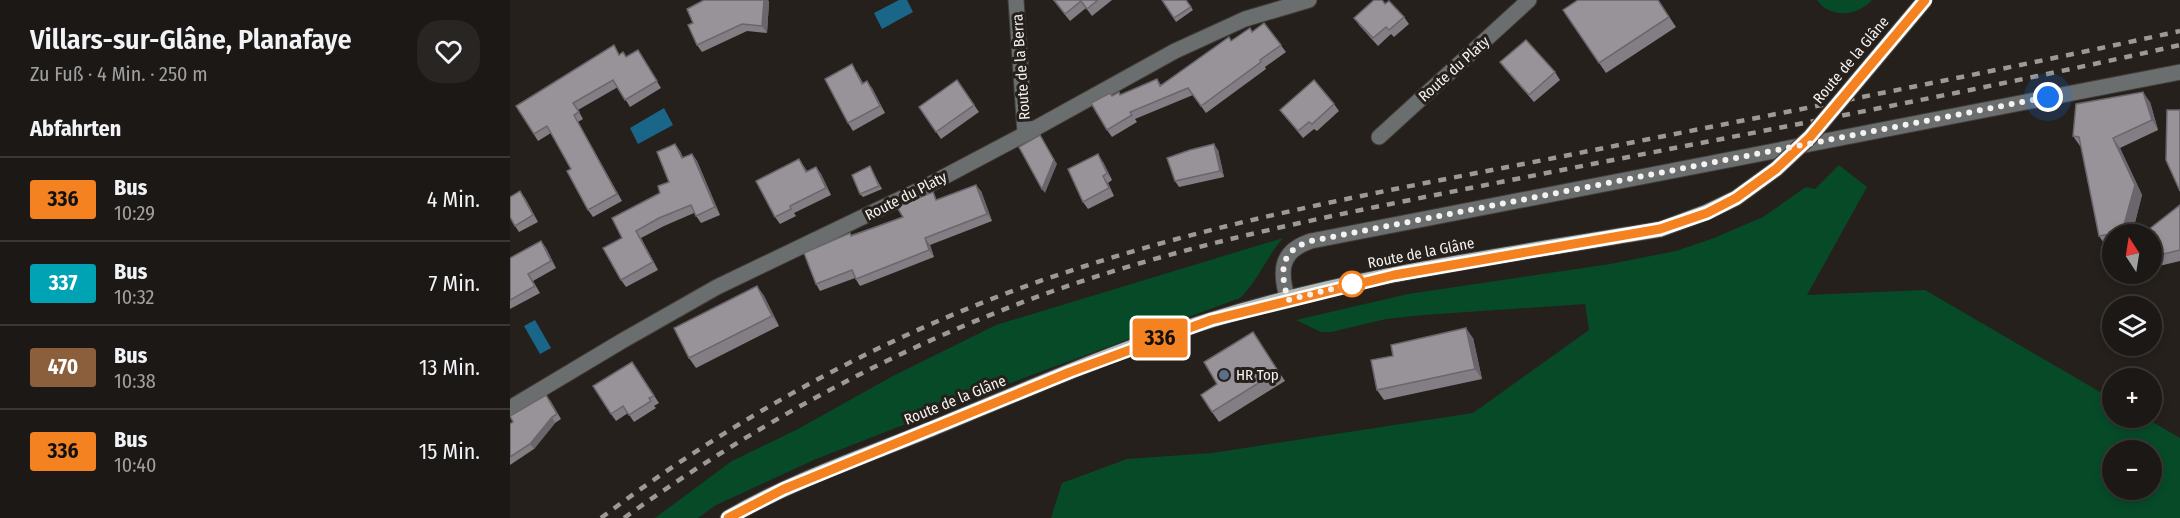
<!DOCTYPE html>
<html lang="de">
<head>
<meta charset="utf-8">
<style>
  :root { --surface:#1c1815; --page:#292522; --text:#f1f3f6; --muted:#a0a0a0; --line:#3a3734 }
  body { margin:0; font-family:"Fira Sans Condensed",sans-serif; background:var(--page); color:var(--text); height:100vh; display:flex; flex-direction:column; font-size:22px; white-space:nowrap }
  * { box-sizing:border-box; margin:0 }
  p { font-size:20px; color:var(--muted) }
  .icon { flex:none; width:33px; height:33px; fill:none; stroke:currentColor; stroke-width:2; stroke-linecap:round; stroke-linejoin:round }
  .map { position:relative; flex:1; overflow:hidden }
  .details { display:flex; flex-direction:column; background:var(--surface); width:510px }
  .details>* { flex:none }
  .badge { padding:0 12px; border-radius:4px; font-size:21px; line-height:39px }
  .needle { width:39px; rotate:348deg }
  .buttons { position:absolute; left:1592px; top:224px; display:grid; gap:12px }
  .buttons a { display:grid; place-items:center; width:60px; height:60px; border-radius:50%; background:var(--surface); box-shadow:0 3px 9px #0003,0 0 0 2px var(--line); font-size:30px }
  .you { position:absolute; width:30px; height:30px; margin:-15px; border:4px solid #fff; border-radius:50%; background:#1a73e8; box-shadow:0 0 0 9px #1a73e833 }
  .map>.badge { position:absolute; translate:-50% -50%; box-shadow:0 0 0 3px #fff }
  h2 { padding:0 30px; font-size:22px; line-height:54px }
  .round { display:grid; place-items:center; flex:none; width:63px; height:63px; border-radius:24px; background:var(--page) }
  .summary { display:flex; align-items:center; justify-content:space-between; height:102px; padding:0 30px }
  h1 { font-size:28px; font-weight:600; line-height:45px }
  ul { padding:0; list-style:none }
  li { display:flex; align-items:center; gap:18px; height:84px; padding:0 30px; border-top:2px solid var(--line) }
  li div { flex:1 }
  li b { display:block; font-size:22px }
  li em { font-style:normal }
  li .badge { min-width:66px; font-weight:700; text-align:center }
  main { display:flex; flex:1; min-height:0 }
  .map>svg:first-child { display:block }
  .green { fill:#064a28; fill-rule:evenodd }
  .water { fill:#196689 }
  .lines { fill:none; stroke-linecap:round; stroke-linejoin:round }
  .minor-casing { stroke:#423d39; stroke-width:17 }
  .major-casing { stroke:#423d39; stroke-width:17 }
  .minor { stroke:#6a6e6e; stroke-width:15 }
  .major { stroke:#b3bbbd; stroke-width:15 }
  .rail { stroke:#9d9995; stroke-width:4.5; stroke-dasharray:8 8; stroke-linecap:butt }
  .major-bridge-casing { stroke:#423d39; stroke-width:17; stroke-linecap:butt }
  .major-bridge { stroke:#b3bbbd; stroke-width:15 }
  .wall { fill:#837e84 }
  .shaded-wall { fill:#6a666b }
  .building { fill:#989299; stroke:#6a666b; stroke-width:1.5 }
  .line-casing { stroke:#fff; stroke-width:14 }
  .line { stroke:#f58220; stroke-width:9 }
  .walk { stroke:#f5f1ee; stroke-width:6; stroke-dasharray:0 10.8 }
  .stop-dot { fill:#fff; stroke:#f58220; stroke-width:3 }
  .service-dot { fill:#5c6f8a; stroke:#25201c; stroke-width:2 }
  .labels { text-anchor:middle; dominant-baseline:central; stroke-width:6; stroke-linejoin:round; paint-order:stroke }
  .street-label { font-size:15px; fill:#f5f1ee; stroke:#25201c }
  .poi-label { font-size:15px; fill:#f5f1ee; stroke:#25201c; text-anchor:start }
</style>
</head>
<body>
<main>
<section class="details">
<div class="summary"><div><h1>Villars-sur-Glâne, Planafaye</h1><p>Zu Fuß · 4 Min. · 250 m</p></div><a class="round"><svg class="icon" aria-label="heart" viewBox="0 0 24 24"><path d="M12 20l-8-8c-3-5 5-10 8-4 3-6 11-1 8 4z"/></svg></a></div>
<h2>Abfahrten</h2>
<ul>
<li><span class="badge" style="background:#f58220;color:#111">336</span><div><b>Bus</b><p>10:29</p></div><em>4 Min.</em></li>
<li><span class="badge" style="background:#00a3b4;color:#fff">337</span><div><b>Bus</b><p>10:32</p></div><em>7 Min.</em></li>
<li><span class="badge" style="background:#8b5e3c;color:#fff">470</span><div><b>Bus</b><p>10:38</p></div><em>13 Min.</em></li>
<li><span class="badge" style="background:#f58220;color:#111">336</span><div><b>Bus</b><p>10:40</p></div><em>15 Min.</em></li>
</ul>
</section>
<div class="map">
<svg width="1670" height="518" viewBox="0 0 1670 518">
  <rect width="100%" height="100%" fill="#25201c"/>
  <!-- green -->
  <g class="green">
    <path d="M1307,0H1362C1348,16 1320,19 1307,0Z"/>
    <path d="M1329,165L1357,187L1297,295L1415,290L1602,399V417H1634L1670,438V518H541L552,483L617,459L702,453L963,413L1079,330L1075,304L913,315L876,319L821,332H811L786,320L898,294L1100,264L1166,251L1204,238L1253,217L1296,187L1305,189ZM1602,450H1641V489H1602Z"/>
    <path d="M773,238C757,256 748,281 730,298L511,379L306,459L206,505L188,518H145L222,461L288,429L381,377L486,325Z"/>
  </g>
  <!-- water -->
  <g class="water">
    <polygon points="389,0 397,0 403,12 372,29 364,13"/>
    <polygon points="154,108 163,125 128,144 120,128"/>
    <polygon points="25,320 41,348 30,354 14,326"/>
  </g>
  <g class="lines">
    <!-- minor casing -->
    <g class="minor-casing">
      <g id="minor">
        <polyline points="506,0 515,134"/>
        <polyline points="869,137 1019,0"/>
        <path d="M778,300C769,271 770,251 801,241L1670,72"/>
        <polyline points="0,408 112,341 207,287 411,189 515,134 665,51 735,19 799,0"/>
      </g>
    </g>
    <!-- major casing -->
    <g class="major-casing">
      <path id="major" d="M218,518C281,481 353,457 421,429C513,391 606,350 701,320C847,274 1000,255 1151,229"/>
    </g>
    <!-- minor -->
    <use href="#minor" class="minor"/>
    <!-- major -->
    <use href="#major" class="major"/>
    <!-- rail -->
    <g class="rail">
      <path d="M91,518C236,409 399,322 572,267C729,216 892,188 1054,156C1259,115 1465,76 1670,31"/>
      <path d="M114,518C247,423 389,346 543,291C688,240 840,212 991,182C1217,137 1445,96 1670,45"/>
    </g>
    <!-- major-bridge casing -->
    <g class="major-bridge-casing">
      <polyline id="major-bridge" points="1151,229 1197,212 1226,198 1266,169 1300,137 1415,0"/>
    </g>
    <!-- major-bridge -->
    <use href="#major-bridge" class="major-bridge"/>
  </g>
  <!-- wall -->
  <g class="wall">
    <polygon points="194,0 258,0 259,2 257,33 237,31 192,52 187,45 183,23"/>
    <polygon points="543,0 602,0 582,16 576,8 560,21"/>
    <polygon points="652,0 676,0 683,10 666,22"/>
    <polygon points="1148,0 1166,27 1096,73 1053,10"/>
    <polygon points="875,4 894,17 899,24 884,37 881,34 868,46 849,25 844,18"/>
    <polygon points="754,23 776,52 755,67 756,69 696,113 683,95 625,119 627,122 602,137 597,130 602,96 610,95 647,79 651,85 721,41 742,32"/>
    <polygon points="128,50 151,88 120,107 108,87 68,110 73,119 68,122 112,201 83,217 78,210 61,169 41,133 28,141 6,106 110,55 116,57"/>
    <polygon points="990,62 1045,72 1050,80 1024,102 995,69"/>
    <polygon points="347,72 353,83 362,88 375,113 343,131 338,123"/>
    <polygon points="447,80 469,112 431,139 409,107"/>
    <polygon points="1640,102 1648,130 1610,148 1632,195 1622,234 1602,234 1602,245 1596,246 1589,236 1571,146 1570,146 1563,136"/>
    <polygon points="824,104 829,111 807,131 804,129 793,138 770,110"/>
    <polygon points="165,144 170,151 173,158 182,154 187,161 210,215 191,223 184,213 154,226 131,238 148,270 116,287 111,280 112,238 150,193 159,182"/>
    <polygon points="708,150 714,177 669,187 665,181"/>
    <polygon points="289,159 297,171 306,167 311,174 321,195 284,213 286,216 270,224 265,217"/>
    <polygon points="593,162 602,180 598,183 604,196 578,209 573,202"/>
    <polygon points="360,166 372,189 353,197 350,194"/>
    <polygon points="471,191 482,221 420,245 424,257 350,286 345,278 310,291 306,284 340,233 341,235 393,217 428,199"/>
    <polygon points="15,198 28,222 9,232 5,226"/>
    <polygon points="1670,205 1670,261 1645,267 1641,262 1641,234"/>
    <polygon points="31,241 36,248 46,268 23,281 30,293 0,309 0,258"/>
    <polygon points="247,286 254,296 269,326 186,368 179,358"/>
    <polygon points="743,332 775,381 709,422 702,412 707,384"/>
    <polygon points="963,338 972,379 874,400 867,390"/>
    <polygon points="122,362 149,403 144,406 146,408 124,422 118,413 106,421 101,414"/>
    <polygon points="40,400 51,419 45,423 24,449 0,465 0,424"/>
  </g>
  <!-- shaded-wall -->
  <g class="shaded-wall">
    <polygon points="254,0 258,0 259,2 257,33 252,26"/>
    <polygon points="357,81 362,88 375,113 370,106"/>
    <polygon points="1633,92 1640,102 1648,130 1642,120"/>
    <polygon points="64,115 68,122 112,201 107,194"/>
    <polygon points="530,135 547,164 535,193 532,189"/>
    <polygon points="1603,138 1610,148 1632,195 1622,234 1614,234 1612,232"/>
    <polygon points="165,144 170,151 177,166 172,158"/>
    <polygon points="704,144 708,150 714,177 710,171"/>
    <polygon points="182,154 187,161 210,215 205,207"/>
    <polygon points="588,154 593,162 602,180 597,173"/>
    <polygon points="306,167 311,174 321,195 316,188"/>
    <polygon points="593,176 598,183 604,196 599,188"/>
    <polygon points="466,185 471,191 482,221 477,214"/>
    <polygon points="10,191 15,198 28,222 23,215"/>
    <polygon points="126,231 131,238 148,270 143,262"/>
    <polygon points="415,238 420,245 424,257 419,250"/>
    <polygon points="31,241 36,248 46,268 41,261"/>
    <polygon points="247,286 254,296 269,326 262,316"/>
    <polygon points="956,328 963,338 972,379 965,369"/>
    <polygon points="42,417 45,423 24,449 20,444"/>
  </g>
  <!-- building -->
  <g class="building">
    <polygon points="194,0 254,0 252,26 232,24 187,45 178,25 183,23 177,9"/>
    <polygon points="544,0 588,0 577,9 571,1 555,14"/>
    <polygon points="652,0 676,0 681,7 664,18"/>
    <polygon points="864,0 872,0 875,4 879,1 894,17 879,30 876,27 863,38 844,18"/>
    <polygon points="1068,0 1148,0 1159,17 1089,63 1053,10"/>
    <polygon points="754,23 771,45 750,60 751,62 691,106 678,88 620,112 622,115 597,130 581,103 600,93 602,96 609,92 610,95 647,79 650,86 719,37 721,41 740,28 742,32"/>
    <polygon points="1016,40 1045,72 1019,95 990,62"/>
    <polygon points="104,45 109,55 113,52 116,57 128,50 147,81 115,100 103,80 63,103 69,112 64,115 107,194 78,210 57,171 61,169 37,126 24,134 6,106"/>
    <polygon points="342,64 352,84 357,81 370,106 338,123 315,79"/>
    <polygon points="447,80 464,105 426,132 409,107"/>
    <polygon points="804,80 824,104 802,124 799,122 788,131 770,110"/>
    <polygon points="1633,92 1642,120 1603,138 1625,185 1612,232 1589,236 1569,137 1563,136 1566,104"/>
    <polygon points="1657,110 1670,110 1670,191 1656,160"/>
    <polygon points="530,135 544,160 532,189 509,147"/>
    <polygon points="165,144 172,158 182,154 205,207 186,216 181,205 149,218 126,231 143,262 111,280 93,248 112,238 102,218 150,193 148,186 159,182 147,152"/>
    <polygon points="704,144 710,171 665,181 657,158 680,150"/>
    <polygon points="588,154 597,173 593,176 599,188 573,202 558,169"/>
    <polygon points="289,159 296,172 306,167 316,188 280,206 281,209 265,217 246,181"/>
    <polygon points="360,166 369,186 350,194 342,175"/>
    <polygon points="466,185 477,214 415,238 419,250 346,279 342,270 306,284 294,253 340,233 341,236 393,217 387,207 423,192 426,200"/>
    <polygon points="10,191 23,215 5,226 0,217 0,197"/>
    <polygon points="1670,205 1670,250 1641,257 1641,234 1633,234"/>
    <polygon points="31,241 41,261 18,274 25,286 0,300 0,258"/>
    <polygon points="247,286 262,316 179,358 164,328"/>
    <polygon points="956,328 965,369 867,390 861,360 883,356 881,345"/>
    <polygon points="743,332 768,371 702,412 691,395 707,384 694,362"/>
    <polygon points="122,362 144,396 139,398 141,401 119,415 113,406 101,414 83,386"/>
    <polygon points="36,395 47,414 42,417 20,444 0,457 0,424 3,422 0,416"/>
  </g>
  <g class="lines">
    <!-- line casing -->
    <g class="line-casing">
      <polyline id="line" points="218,518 274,489 560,372 701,320 884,275 1150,229 1197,213 1226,198 1266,169 1300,137 1415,0"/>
    </g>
    <!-- line -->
    <use href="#line" class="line"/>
    <!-- walk -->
    <path class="walk" d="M842,284L778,300C770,271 769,251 801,241L1538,97"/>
  </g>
  <!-- markers -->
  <circle class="stop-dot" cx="842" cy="284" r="12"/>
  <circle class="service-dot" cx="714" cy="375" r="6"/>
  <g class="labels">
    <!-- street labels -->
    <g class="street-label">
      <text transform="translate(1341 60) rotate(-50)">Route de la Glâne</text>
      <text transform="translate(511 67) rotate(-94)">Route de la Berra</text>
      <text transform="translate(944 69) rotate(-42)">Route du Platy</text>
      <text transform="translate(396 196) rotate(-27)">Route du Platy</text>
      <text transform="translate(911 253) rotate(-11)">Route de la Glâne</text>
      <text transform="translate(445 400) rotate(-22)">Route de la Glâne</text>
    </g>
    <!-- poi labels -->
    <g class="poi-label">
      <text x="726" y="375">HR Top</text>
    </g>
  </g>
</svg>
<div class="buttons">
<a><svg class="needle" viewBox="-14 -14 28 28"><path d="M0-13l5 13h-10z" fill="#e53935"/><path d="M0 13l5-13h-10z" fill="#a0a0a0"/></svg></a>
<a><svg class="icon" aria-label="layers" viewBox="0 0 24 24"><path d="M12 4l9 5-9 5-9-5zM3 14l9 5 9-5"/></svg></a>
<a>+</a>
<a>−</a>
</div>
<div class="you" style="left:1538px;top:97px"></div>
<b class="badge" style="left:650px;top:338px;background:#f58220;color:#111">336</b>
</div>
</main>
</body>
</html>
